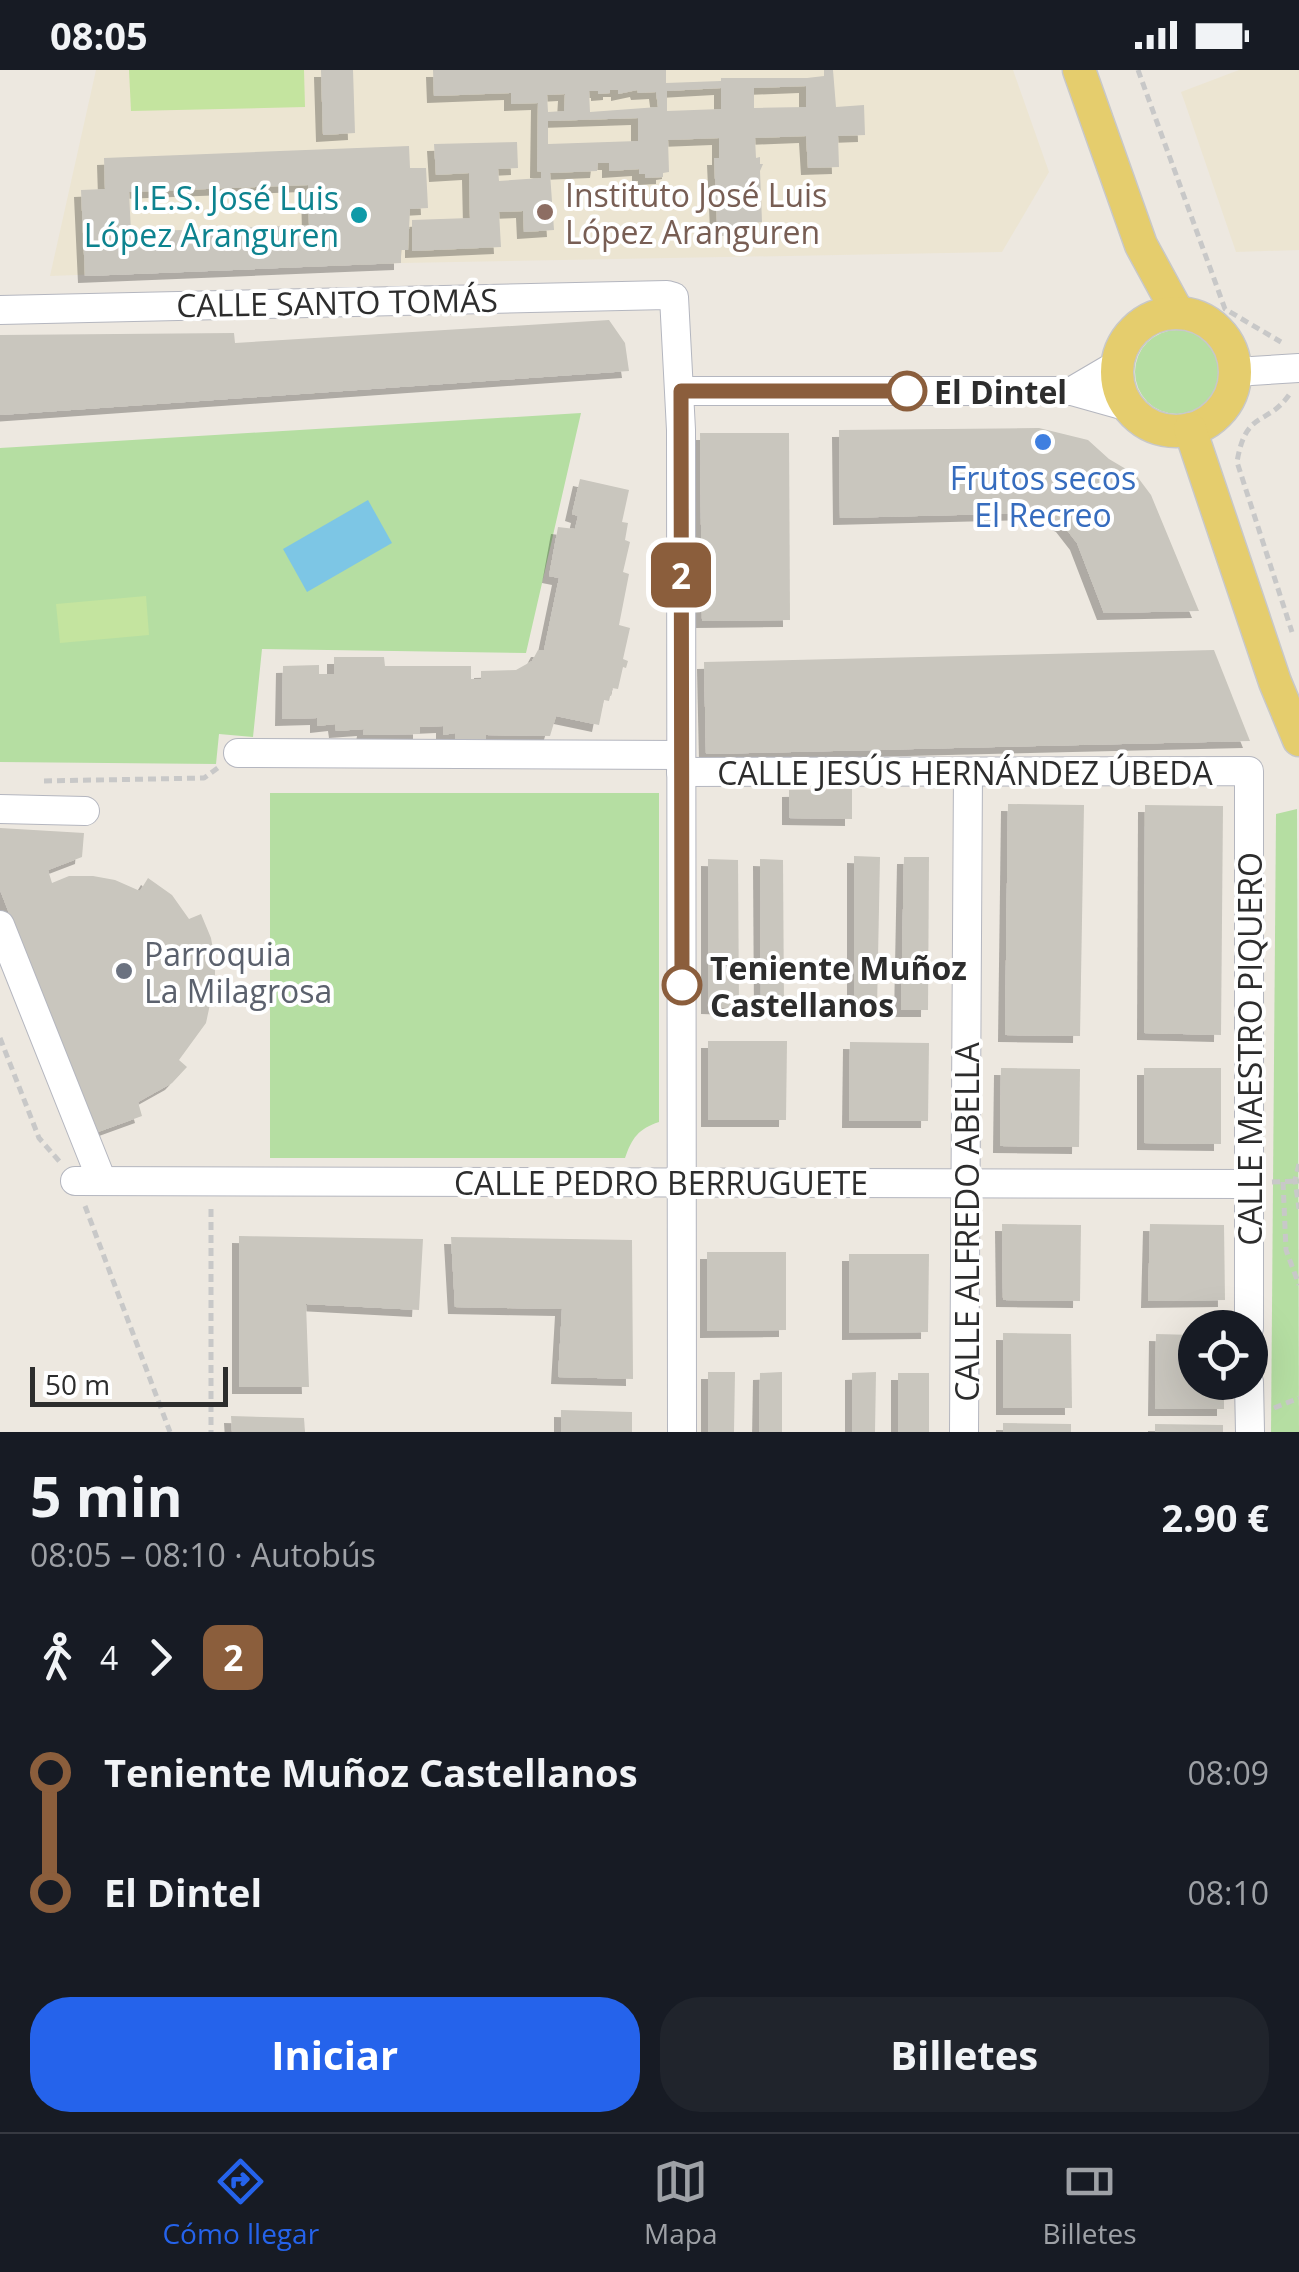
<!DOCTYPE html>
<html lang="es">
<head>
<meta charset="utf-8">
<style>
  :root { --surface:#171b24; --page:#20242c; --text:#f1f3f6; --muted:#9ea1a6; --line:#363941; --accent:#2563eb }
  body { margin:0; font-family:"Open Sans",sans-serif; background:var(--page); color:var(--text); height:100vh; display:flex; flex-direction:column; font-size:38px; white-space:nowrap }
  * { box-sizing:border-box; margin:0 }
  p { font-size:32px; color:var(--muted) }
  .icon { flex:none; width:55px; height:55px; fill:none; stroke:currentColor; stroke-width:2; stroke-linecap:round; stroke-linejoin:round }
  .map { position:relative; height:1362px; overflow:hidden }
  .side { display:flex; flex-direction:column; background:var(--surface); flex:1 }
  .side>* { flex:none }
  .badge { padding:0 20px; border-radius:15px; font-size:35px; line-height:65px }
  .buttons { position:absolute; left:1178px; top:1240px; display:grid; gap:20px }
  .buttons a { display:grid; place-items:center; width:90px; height:90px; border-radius:50%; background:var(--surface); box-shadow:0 10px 40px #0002; font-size:50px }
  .scale { position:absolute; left:30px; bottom:25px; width:198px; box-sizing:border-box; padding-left:10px; border:5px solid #2d2d2d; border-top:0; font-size:28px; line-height:35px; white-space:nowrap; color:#2d2d2d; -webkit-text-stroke:8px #fff; paint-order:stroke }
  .map>.badge { position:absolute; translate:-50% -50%; box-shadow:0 0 0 5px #fff }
  .legs { display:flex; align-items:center; gap:15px; height:110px; padding:0 30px; font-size:32px }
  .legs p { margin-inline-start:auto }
  .headline { display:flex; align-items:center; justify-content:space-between; height:170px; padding:0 30px }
  h1 { font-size:55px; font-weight:700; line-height:75px }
  .cta { display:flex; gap:20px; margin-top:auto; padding:20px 30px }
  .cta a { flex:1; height:115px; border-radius:40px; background:var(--accent); color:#fff; font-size:40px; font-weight:700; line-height:115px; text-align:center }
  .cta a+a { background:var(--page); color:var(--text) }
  ul { padding:0 30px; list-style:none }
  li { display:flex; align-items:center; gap:35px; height:120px; font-size:38px }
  li i { display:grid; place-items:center; width:15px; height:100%; margin:0 12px; background:currentColor }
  li i::after { content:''; width:25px; height:25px; margin:-12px; border:8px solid; border-radius:50%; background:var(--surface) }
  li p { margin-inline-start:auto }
  li:first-child i { background:linear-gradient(#0000 50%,currentColor 0) }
  li:last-child i { background:linear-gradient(currentColor 50%,#0000 0) }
  .status { display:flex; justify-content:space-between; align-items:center; height:70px; padding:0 50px; background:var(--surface); direction:ltr }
  .status svg { height:28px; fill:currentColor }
  .menu { display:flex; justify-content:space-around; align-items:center; height:140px; border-top:2px solid var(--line); background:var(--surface); font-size:28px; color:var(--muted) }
  .menu a { display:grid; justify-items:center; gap:5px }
  .menu .selected { color:var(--accent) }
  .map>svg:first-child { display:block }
  .education { fill:#ece5d2 }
  .green { fill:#b5dea2 }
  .pitch { fill:#c4e49f }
  .water { fill:#7dc6e5 }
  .building { fill:#c9c6be; fill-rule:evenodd; filter:url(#shadow) }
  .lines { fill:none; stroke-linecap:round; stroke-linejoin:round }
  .minor-casing { stroke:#b4b6bf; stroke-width:30 }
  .major-casing { stroke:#c8c8c8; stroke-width:35 }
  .path { stroke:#c8c8c8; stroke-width:5; stroke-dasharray:8 5; stroke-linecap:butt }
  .minor { stroke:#fff; stroke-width:28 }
  .major { stroke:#e5cd6d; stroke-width:32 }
  .line-1-casing { stroke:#fff; stroke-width:22 }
  .line-1 { stroke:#8b5e3c; stroke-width:15 }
  .education-dot { fill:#8d6e63; stroke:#fff; stroke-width:4 }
  .culture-dot { fill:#0f9aa8; stroke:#fff; stroke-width:4 }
  .stop-1-dot { fill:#fff; stroke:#8b5e3c; stroke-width:5 }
  .shop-dot { fill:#3f7fe0; stroke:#fff; stroke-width:4 }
  .worship-dot { fill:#6b7280; stroke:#fff; stroke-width:4 }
  .labels { text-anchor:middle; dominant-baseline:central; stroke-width:8; stroke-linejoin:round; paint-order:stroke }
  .education-label { font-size:32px; fill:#785e54; stroke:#fff; text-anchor:start }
  .culture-label { font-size:32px; fill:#0d838f; stroke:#fff; text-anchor:end }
  .street-label { font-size:32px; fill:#2d2d2d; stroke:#fff }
  .stop-label { font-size:32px; font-weight:bold; fill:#2d2d2d; stroke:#fff; text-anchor:start }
  .shop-label { font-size:32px; fill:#366cbe; stroke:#fff }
  .worship-label { font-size:32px; fill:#5b616d; stroke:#fff; text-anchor:start }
</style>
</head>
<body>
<div class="status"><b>08:05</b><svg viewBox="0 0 49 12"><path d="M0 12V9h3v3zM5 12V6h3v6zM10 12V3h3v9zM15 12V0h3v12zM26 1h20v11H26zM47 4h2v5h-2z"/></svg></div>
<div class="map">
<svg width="1299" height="1362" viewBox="0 0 1299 1362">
  <defs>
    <filter id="shadow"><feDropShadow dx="-7" dy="7" stdDeviation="0" flood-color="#0004"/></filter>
  </defs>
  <rect width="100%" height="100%" fill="#ede8e0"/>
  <!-- education -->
  <g class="education">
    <polygon points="96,0 1013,0 1049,102 1002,182 401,193 50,206"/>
    <polygon points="1239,0 1299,0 1299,180 1236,182 1185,33 1181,22"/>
  </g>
  <!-- green -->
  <g class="green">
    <circle cx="1177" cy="302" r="42"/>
    <polygon points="581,343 526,583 262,579 253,667 219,664 216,694 0,692 0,378"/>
    <path d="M270,723H659V1052C638,1059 632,1068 625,1088H270Z"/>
    <polygon points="1297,739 1299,1362 1271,1362 1276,744"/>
  </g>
  <!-- pitch -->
  <g class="pitch">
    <polygon points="129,0 304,0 305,37 131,41"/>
    <polygon points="146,526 149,565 60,573 56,534"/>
  </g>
  <!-- water -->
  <polygon class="water" points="368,430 392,473 307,522 283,479"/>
  <!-- building -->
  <g class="building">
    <polygon points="321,0 353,0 355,63 323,65"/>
    <path d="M433,0H666V13L721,11V8H807L824,6V0H833L836,37L864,35L865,65L838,66L839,97L808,98L806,66L755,68L756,88L760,87V94H763L760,101L762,152L751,153L752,158L728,159L727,153H717L714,88H719V68L668,70L669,102L663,103V107L645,108V104H639V99L609,101V93H598L597,101L550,103L554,160L524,162L523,141L499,142L501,177L412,181V150L470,148L469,103L436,105L434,74L517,72L518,98L498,99L499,111L541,108V102L537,101L538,33L511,34V23L434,26ZM806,16V37L754,38V18ZM721,18V39L667,41V21ZM610,20H618V24L637,20L638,23L656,22L658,37L590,42L589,21H598V24L610,23ZM565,24L564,41L548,42L547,25ZM638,48V71L548,74V51Z"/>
    <path d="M409,76L410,98H426L428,138L410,139L408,180H401V193L85,206L81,120L105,119L104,88ZM308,115L309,155L131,162L129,122Z"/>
    <polygon points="609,250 625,273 629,301 0,345 0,265 234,263 235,273"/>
    <polygon points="1039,358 1088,370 1109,389 1136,405 1151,425 1199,541 1104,543 1077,473 1063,455 1038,443 840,448 839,360"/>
    <polygon points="700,363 789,363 790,550 702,551"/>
    <polygon points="580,409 629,420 622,452 628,453 625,470 630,472 623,502 629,504 619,555 630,558 623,589 628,591 626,598 623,597 618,619 612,618 609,631 604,630 599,655 556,646 550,666 486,665 486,673 455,670 455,663 443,665 443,656 420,657 420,664 363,665 364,659 336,661 335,654 317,656 317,648 282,649 283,596 319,595 319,604 334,604 334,587 384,587 385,596 471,596 471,609 481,609 481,601 516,600 532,591 538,580 544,580 559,508 549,506 558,457 575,459 578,446 572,444"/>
    <polygon points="1214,580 1250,671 706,684 704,592"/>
    <polygon points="852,719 852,749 789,748 789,720"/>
    <polygon points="1008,734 1084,735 1080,966 1005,965"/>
    <polygon points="1145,735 1223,736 1221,965 1144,963"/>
    <polygon points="0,758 84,763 82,787 48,800 52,813 69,806 93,806 115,810 140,821 148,808 172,825 189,849 201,844 211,868 215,891 215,911 206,953 179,990 187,997 172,1013 138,1032 142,1046 95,1063 0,820"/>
    <polygon points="854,786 880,787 877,939 854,940"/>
    <polygon points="904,787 929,787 928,940 901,940"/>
    <polygon points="708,789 738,790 739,938 708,937"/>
    <polygon points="760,789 783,790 784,938 761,938"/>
    <polygon points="708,971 787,971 786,1050 708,1050"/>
    <polygon points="850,972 929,973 928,1051 849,1051"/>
    <polygon points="1001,998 1080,999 1079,1077 1000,1076"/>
    <polygon points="1144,998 1221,998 1221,1074 1144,1073"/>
    <polygon points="1002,1154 1081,1155 1080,1231 1003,1230"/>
    <polygon points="1150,1154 1224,1155 1225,1230 1148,1231"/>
    <polygon points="239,1166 423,1169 419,1240 306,1234 309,1317 239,1317"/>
    <polygon points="451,1167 632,1170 633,1309 558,1307 562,1239 455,1237"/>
    <polygon points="707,1182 786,1182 786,1260 707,1261"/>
    <polygon points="849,1184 929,1184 928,1262 849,1263"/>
    <polygon points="1003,1263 1071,1264 1072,1338 1003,1338"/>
    <polygon points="1156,1264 1195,1265 1195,1312 1224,1312 1224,1339 1155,1339"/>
    <polygon points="708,1302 735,1302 734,1362 708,1362"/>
    <polygon points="782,1302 782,1362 759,1362 760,1303"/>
    <polygon points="876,1302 875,1362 852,1362 852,1303"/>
    <rect x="898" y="1303" width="31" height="59"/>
    <polygon points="561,1340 632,1342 632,1362 561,1362"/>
    <polygon points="231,1346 304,1348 305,1362 232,1362"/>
    <polygon points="1003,1353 1071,1354 1071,1362 1003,1362"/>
    <polygon points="1155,1354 1223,1355 1223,1362 1155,1362"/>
  </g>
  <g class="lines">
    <!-- minor casing -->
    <g class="minor-casing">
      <g id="minor">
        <polyline points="0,240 667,225 674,227 681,360 682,1362"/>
        <polyline points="1235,302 1299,298"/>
        <polyline points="681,321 1072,321 1129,337"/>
        <polyline points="1072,321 1118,294"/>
        <polyline points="238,683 681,685"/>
        <polyline points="681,702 1249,701 1249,1258"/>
        <polyline points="0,739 85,741"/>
        <polyline points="0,855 102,1111"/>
        <polyline points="75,1111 1247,1114"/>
        <polyline points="1249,1312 1250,1362"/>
        <polyline points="964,1362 968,702"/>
      </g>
    </g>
    <!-- major casing -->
    <g class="major-casing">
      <g id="major">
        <polyline points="1079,0 1141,175 1178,243"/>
        <circle cx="1176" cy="302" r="59"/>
        <polyline points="1190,359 1275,612 1299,670"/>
      </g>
    </g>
    <!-- path -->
    <g class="path">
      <polyline points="1138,0 1225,239 1281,272"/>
      <path d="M1289,325C1266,357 1246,339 1237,392L1292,562"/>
      <polyline points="44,711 204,708 219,697"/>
      <polyline points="0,968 39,1068 60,1092"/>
      <polyline points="1299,1094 1295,1110 1299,1139"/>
      <polyline points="1272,1112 1299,1111"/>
      <polyline points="1283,1112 1286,1180 1299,1215"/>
      <polyline points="85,1136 170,1362"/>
      <polyline points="211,1139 211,1362"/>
      <polyline points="1274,1338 1299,1328"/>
    </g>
    <!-- minor -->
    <use href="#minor" class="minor"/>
    <!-- major -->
    <use href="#major" class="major"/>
  </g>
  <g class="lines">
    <!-- line-1 casing -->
    <g class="line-1-casing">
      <polyline id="line-1" points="682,915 681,321 907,321"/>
    </g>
    <!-- line-1 -->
    <use href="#line-1" class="line-1"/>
  </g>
  <!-- markers -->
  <circle class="education-dot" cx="545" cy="142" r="10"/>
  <circle class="culture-dot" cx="359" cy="145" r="10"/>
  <g class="stop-1-dot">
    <circle cx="907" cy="321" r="18"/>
    <circle cx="682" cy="915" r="18"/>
  </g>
  <circle class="shop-dot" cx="1043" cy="372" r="10"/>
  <circle class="worship-dot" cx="124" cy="901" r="10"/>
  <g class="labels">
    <!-- education labels -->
    <g class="education-label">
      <text x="565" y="124">Instituto José Luis<tspan x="565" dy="37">López Aranguren</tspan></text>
    </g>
    <!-- culture labels -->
    <g class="culture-label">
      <text x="339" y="127">I.E.S. José Luis<tspan x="339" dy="37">López Aranguren</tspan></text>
    </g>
    <!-- street labels -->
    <g class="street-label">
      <text transform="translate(337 232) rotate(-1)">CALLE SANTO TOMÁS</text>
      <text x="965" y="702">CALLE JESÚS HERNÁNDEZ ÚBEDA</text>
      <text transform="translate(1249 979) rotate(-90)">CALLE MAESTRO PIQUERO</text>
      <text x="661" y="1112">CALLE PEDRO BERRUGUETE</text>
      <text transform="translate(966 1152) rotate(-90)">CALLE ALFREDO ABELLA</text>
    </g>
    <!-- stop labels -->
    <g class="stop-label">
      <text x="934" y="321">El Dintel</text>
      <text x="710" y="897">Teniente Muñoz<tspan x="710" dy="37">Castellanos</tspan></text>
    </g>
    <!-- shop labels -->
    <g class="shop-label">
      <text x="1043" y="407">Frutos secos<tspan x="1043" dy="37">El Recreo</tspan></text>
    </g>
    <!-- worship labels -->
    <g class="worship-label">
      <text x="144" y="883">Parroquia<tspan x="144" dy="37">La Milagrosa</tspan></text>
    </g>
  </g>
</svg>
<div class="buttons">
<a><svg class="icon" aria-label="locate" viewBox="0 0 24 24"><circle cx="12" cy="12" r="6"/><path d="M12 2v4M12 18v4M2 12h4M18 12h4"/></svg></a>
</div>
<div class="scale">50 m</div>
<b class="badge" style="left:681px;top:505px;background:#8b5e3c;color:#fff">2</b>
</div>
<section class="side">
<div class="headline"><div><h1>5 min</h1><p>08:05 – 08:10 · Autobús</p></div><b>2.90 €</b></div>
<div class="legs"><svg class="icon" aria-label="walk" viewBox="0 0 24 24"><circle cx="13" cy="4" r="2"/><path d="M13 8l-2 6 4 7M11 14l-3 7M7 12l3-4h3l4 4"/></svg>4<svg class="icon" aria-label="forward" viewBox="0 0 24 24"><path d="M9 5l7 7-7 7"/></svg><b class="badge" style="background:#8b5e3c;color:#fff">2</b></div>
<ul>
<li><i style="color:#8b5e3c"></i><b>Teniente Muñoz Castellanos</b><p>08:09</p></li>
<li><i style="color:#8b5e3c"></i><b>El Dintel</b><p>08:10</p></li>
</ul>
<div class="cta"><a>Iniciar</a><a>Billetes</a></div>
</section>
<nav class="menu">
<a class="selected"><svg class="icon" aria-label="directions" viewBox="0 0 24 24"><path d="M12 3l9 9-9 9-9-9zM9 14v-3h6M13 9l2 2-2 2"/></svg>Cómo llegar</a>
<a><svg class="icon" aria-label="map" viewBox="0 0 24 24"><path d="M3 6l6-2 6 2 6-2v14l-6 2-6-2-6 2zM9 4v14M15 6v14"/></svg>Mapa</a>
<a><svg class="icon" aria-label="tickets" viewBox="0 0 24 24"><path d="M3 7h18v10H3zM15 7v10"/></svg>Billetes</a>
</nav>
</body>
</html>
